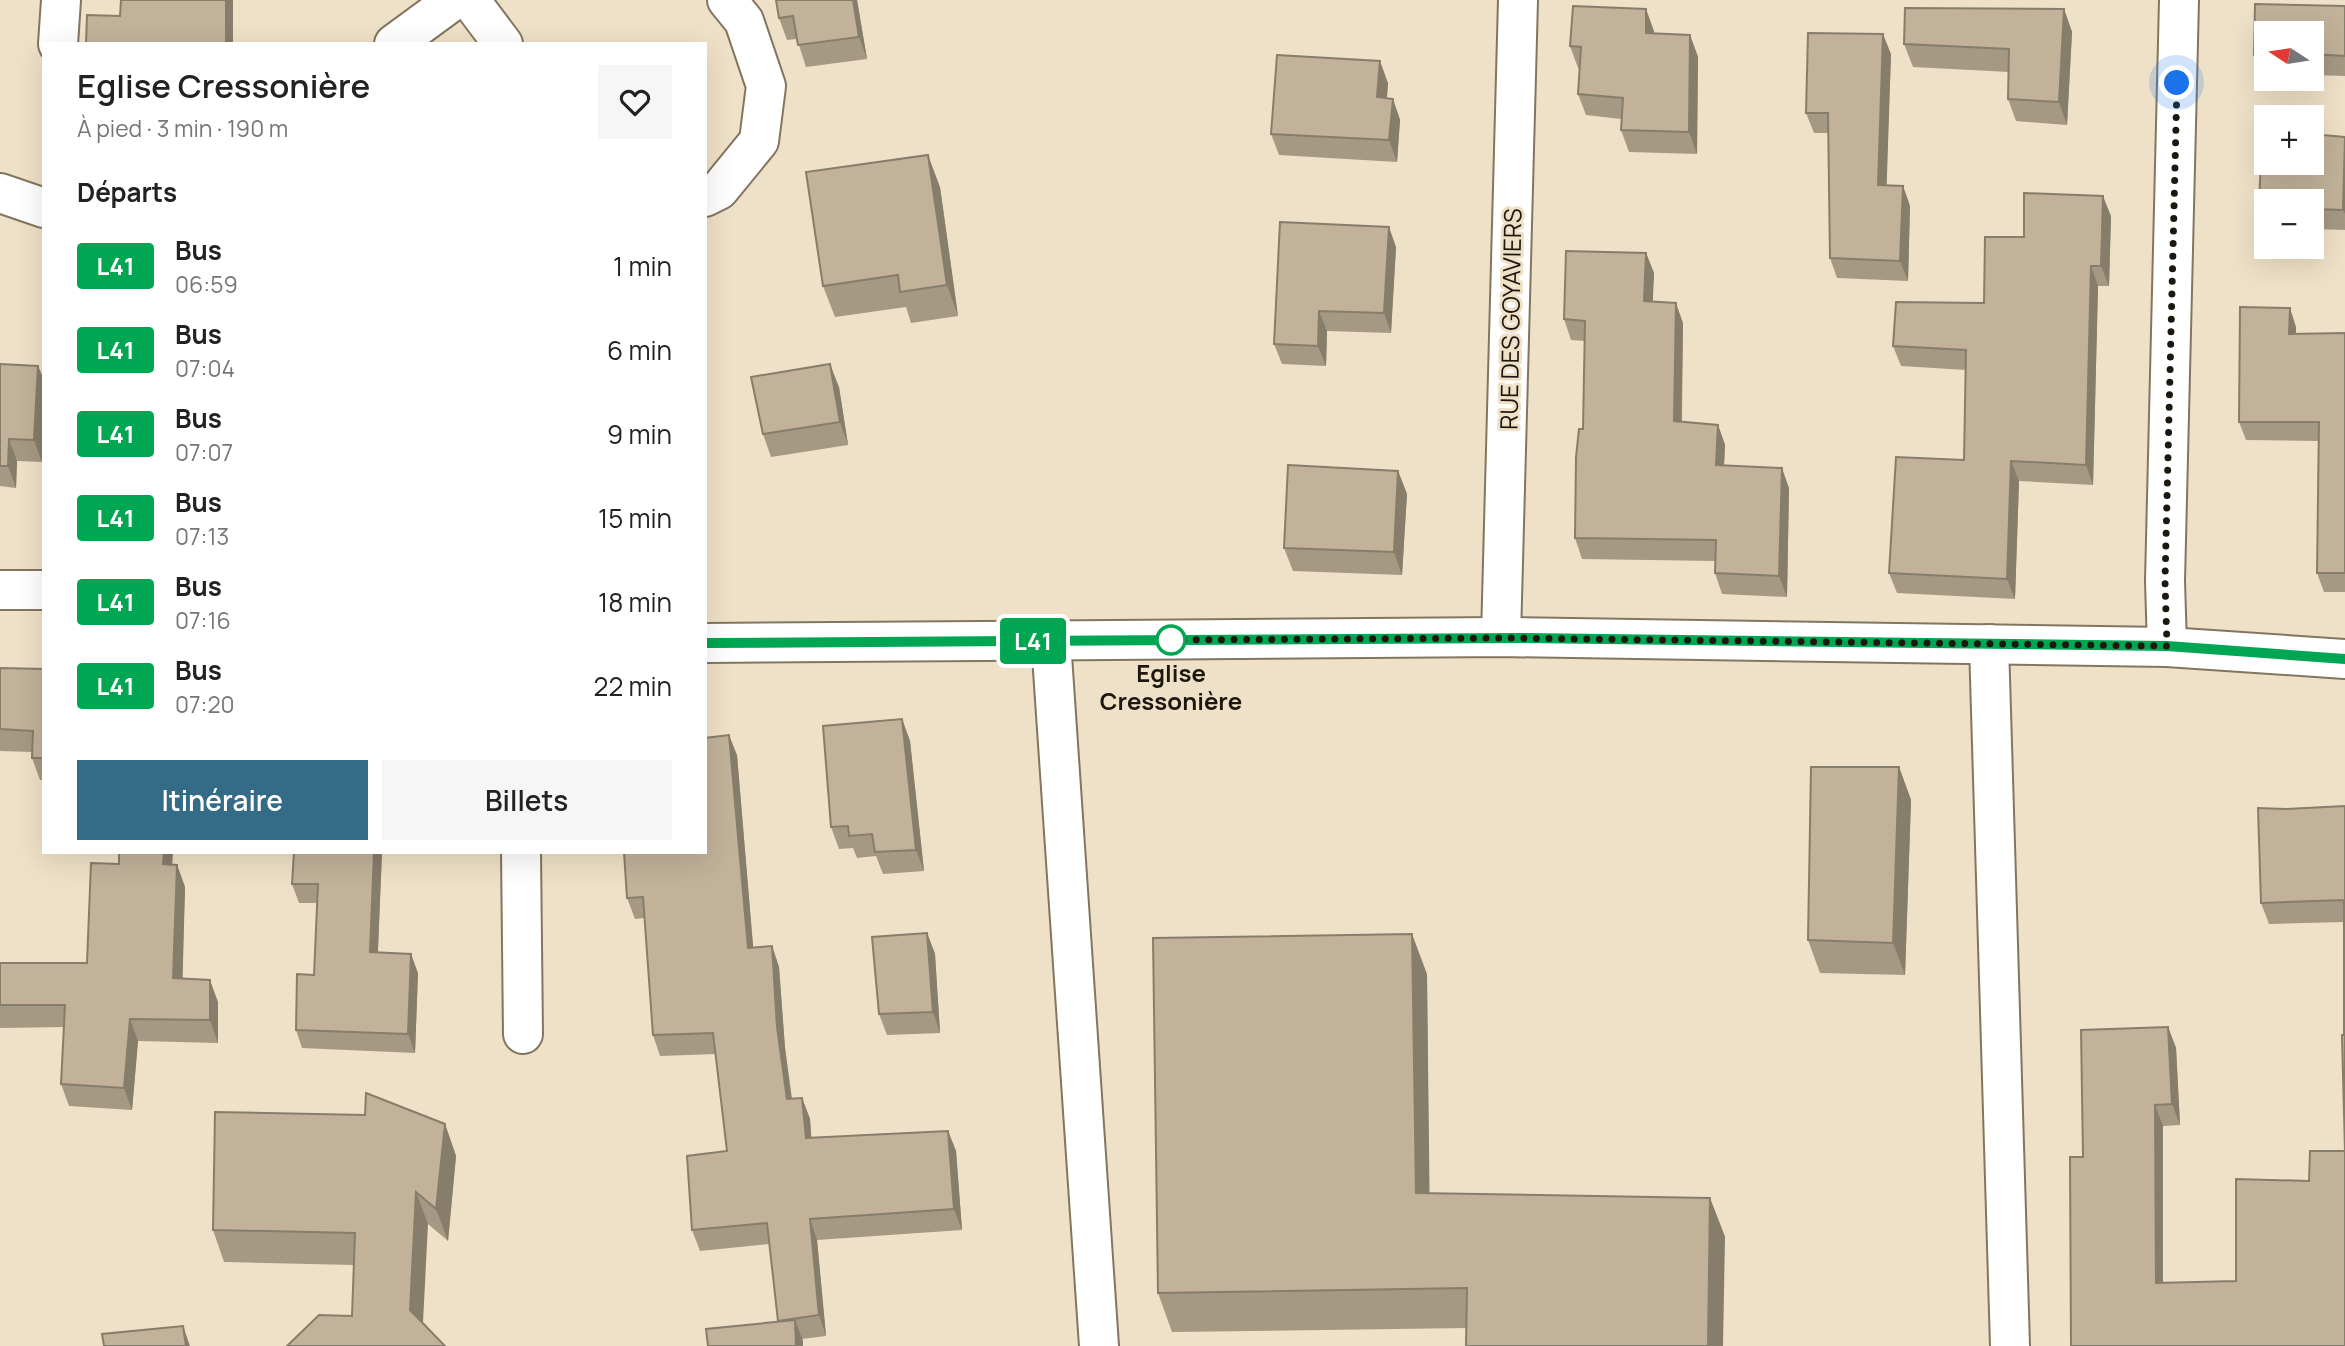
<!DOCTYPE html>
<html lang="fr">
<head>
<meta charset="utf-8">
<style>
  :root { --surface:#fff; --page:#f6f6f6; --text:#222; --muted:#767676; --accent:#346b86 }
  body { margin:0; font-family:Manrope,sans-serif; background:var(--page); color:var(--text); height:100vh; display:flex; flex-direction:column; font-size:26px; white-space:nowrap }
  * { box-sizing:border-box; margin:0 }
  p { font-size:23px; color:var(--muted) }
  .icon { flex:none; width:38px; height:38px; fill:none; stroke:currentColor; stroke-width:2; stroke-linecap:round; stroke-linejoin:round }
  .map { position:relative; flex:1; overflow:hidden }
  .details { position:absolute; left:42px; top:42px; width:665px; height:812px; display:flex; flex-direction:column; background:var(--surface); border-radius:0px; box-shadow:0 7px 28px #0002 }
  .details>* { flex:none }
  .badge { padding:0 14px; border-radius:5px; font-size:24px; line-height:46px }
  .needle { width:46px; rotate:282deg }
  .fabs { position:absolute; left:2254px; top:21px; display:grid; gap:14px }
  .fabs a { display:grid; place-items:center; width:70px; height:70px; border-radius:0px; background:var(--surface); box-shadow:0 7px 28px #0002; font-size:35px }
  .you { position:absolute; width:35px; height:35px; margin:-18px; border:5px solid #fff; border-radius:50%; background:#1a73e8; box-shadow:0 0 0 10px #1a73e833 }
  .map>.badge { position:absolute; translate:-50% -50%; box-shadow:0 0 0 4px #fff }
  h2 { padding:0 35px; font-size:26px; line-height:63px }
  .round { display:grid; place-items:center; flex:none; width:74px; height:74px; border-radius:0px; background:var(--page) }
  .summary { display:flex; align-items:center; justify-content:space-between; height:119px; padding:0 35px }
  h1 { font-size:33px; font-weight:600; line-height:52px }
  .action { display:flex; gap:14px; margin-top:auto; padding:14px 35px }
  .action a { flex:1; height:80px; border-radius:0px; background:var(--accent); color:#fff; font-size:28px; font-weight:600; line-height:80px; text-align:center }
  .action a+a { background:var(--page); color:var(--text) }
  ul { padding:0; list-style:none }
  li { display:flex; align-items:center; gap:21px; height:84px; padding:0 35px }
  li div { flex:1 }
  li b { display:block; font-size:26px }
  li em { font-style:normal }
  li .badge { min-width:77px; font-weight:700; text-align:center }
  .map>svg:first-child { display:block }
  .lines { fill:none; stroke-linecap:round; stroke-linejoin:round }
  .minor-casing { stroke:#83765f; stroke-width:42 }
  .minor { stroke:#fff; stroke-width:38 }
  .wall { fill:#a69984 }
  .shaded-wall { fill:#877d6b }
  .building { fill:#c1b299; stroke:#877d6b; stroke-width:2 }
  .line-casing { stroke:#fff; stroke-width:16 }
  .line { stroke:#00a651; stroke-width:10 }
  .walk { stroke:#1d180f; stroke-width:7; stroke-dasharray:0 12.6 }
  .stop-dot { fill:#fff; stroke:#00a651; stroke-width:3.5 }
  .labels { text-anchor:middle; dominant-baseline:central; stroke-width:6; stroke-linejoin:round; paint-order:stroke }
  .street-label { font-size:24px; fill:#1d180f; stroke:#efe1c7 }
  .stop-label { font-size:24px; font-weight:bold; fill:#1d180f; stroke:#efe1c7 }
</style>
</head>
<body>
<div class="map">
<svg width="2345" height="1346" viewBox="0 0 2345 1346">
  <rect width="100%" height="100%" fill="#efe1c7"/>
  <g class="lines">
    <!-- minor casing -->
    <g class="minor-casing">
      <g id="minor">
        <polyline points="470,0 503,44"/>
        <polyline points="58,44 61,0"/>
        <polyline points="394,44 454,0"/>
        <polyline points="0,193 44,208"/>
        <polyline points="705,197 719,190 759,141 766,86 744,21 727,0"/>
        <polyline points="0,590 44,590"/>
        <polyline points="1501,637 1518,0"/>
        <polyline points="1051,641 1099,1346"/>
        <polyline points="705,643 1501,637 2167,647 2345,659"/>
        <polyline points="1989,644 2010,1346"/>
        <polyline points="2167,647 2165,581 2179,0"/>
        <polyline points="521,852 523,1034"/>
      </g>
    </g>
    <!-- minor -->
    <use href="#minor" class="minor"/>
  </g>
  <!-- wall -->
  <g class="wall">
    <polygon points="776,0 857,0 867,59 806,67 797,39 787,40 779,18"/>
    <polygon points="2255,4 2345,6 2345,76 2312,75 2312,33 2266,33 2266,75 2262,75 2254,55"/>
    <polygon points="2064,9 2072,32 2067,125 2016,121 2008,99 2009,72 1913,67 1904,44"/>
    <polygon points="1654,31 1654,33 1690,35 1698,57 1697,154 1629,152 1621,130 1621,119 1586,115 1578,94 1580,68 1578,68 1570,46"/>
    <polygon points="1891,54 1886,185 1903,186 1910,206 1908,281 1837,278 1830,258 1828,133 1814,133 1806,113"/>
    <polygon points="1388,83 1387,98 1393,99 1400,120 1397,162 1279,155 1271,134"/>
    <polygon points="2345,137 2345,230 2312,229 2312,201 2266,201 2266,225 2259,207"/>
    <polygon points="940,187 958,316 911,323 906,307 835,317 823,286"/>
    <polygon points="2111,216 2109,286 2098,286 2093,485 2019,481 2015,599 1897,593 1889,573 1964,460 1966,370 1901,366 1893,346 1984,303 2024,237"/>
    <polygon points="1396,247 1391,333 1327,331 1326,366 1282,364 1274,344"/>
    <polygon points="1646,253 1654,273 1652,302 1683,323 1682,421 1718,425 1725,445 1724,465 1789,488 1787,597 1722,594 1715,573 1715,561 1582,559 1575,538 1583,429 1585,341 1571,340 1564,319"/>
    <polygon points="2296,327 2296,333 2345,333 2345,592 2324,592 2317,573 2318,441 2246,440 2239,422"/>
    <polygon points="0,364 38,366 44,380 44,433 42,462 17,461 16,488 0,486"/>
    <polygon points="839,387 848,445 771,457 763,434"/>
    <polygon points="1398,471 1407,494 1402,575 1293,571 1284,548"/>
    <polygon points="0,668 44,669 44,780 40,780 32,758 32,752 0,751"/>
    <polygon points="902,719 910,741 924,871 883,874 876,856 857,858 853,848 839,849 831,827"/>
    <polygon points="737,755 753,947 772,946 779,967 785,1048 792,1098 802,1098 810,1119 811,1138 948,1131 956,1151 962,1230 817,1240 826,1336 802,1339 803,1341 778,1322 769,1244 700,1251 692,1230 727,1151 716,1054 660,1056 653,1035 644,918 635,919 627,898 705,852"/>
    <polygon points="1899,767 1911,800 1905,975 1820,973 1808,940"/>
    <polygon points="2345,806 2345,1346 2071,1346 2083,1157 2168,1027 2176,1048 2180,1125 2163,1126 2163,1283 2236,1281 2309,1181 2345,1151 2344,922 2269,924 2261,903 2286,809"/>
    <polygon points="294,852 382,852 378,952 418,973 415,1053 302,1048 296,1030 314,975 317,903 299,903 292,884"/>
    <polygon points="119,864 177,865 185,887 182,979 218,1002 218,1043 138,1041 132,1110 69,1106 61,1084 64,1027 0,1028 0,963 87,963"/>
    <polygon points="927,933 935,954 940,1033 887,1035 879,1014"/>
    <polygon points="1427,974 1429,1194 1710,1198 1725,1237 1467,1328 1172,1332 1158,1293"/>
    <polygon points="445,1124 456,1156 448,1241 428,1224 352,1316 354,1265 224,1262 213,1230"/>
  </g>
  <!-- shaded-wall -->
  <g class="shaded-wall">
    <rect x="226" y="0" width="7" height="44"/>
    <polygon points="853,0 857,0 867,59 859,37"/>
    <polygon points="1646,9 1654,31 1654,55 1646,33"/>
    <polygon points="2064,9 2072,32 2067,125 2059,102"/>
    <polygon points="1883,34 1891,54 1886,205 1878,185"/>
    <polygon points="1690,35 1698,57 1697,154 1689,132"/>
    <polygon points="1380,61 1388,83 1385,119 1377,97"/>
    <polygon points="1393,99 1400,120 1397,162 1389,140"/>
    <polygon points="928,155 940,187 958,316 947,285"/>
    <polygon points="2345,166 2345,214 2343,210"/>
    <polygon points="1903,186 1910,206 1908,281 1900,261"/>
    <polygon points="2103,196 2111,216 2109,286 2101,266"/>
    <polygon points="1389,227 1396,247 1391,333 1384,313"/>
    <polygon points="1646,253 1654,273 1652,322 1644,301"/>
    <polygon points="2091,266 2098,286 2093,485 2086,465"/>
    <polygon points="1676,303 1683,323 1681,441 1674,421"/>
    <polygon points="2290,308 2296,327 2296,352 2289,334"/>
    <polygon points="1319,311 1327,331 1326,366 1318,346"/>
    <polygon points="830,364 839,387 848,445 840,422"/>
    <polygon points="38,366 44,380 44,433 42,462 34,440"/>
    <polygon points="1718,425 1725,445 1723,486 1716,465"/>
    <polygon points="9,439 17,461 16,488 8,466"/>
    <polygon points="2011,461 2019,481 2015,599 2007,579"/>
    <polygon points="1782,468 1789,488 1787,597 1779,576"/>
    <polygon points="1398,471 1407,494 1402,575 1394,552"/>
    <polygon points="902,719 910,741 924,871 916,850"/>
    <polygon points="729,735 737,755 755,969 748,948"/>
    <polygon points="1899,767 1911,800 1905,975 1893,943"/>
    <polygon points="164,852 173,852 171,886 163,864"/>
    <polygon points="374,852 382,852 377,971 370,952"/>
    <polygon points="177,865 185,887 182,1001 173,978"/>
    <polygon points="927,933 935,954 940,1033 933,1012"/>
    <polygon points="1412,934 1427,974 1430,1233 1416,1193"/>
    <polygon points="772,946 779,967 785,1048 794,1119 787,1099 777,1027"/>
    <polygon points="411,954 418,973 415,1053 408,1034"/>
    <polygon points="210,980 218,1002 218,1043 210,1020"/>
    <polygon points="130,1019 138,1041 132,1110 124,1088"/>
    <polygon points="2168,1027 2176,1048 2180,1125 2172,1104"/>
    <polygon points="802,1098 810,1119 813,1159 806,1138"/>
    <polygon points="2155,1105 2163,1126 2163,1304 2156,1283"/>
    <polygon points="445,1124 456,1156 448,1241 436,1209"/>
    <polygon points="948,1131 956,1151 962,1230 954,1209"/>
    <polygon points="416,1192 428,1224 422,1342 410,1310"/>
    <polygon points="1710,1198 1725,1237 1723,1346 1708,1346"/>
    <polygon points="810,1219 817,1240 826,1336 819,1315"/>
    <polygon points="795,1320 803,1341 803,1346 796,1346"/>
    <polygon points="183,1326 190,1346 186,1346"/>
  </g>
  <!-- building -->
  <g class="building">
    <polygon points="121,0 226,0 226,44 86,44 87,15 120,16"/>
    <polygon points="776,0 853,0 859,37 798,45 793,16 779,18"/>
    <polygon points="2255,4 2345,6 2345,56 2312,54 2312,33 2266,33 2266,54 2254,55"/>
    <polygon points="1573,6 1646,9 1646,33 1690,35 1689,132 1621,130 1623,98 1578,94 1581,47 1570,46"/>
    <polygon points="1905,8 2064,9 2059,102 2008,99 2009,49 1904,44"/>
    <polygon points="1808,33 1883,34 1878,185 1903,186 1900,261 1830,258 1828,113 1806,113"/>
    <polygon points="1277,55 1380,61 1377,97 1393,99 1389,140 1271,134"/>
    <polygon points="2262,130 2266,130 2266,163 2312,163 2312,134 2345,137 2343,210 2312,209 2312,201 2266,201 2266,207 2259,207"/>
    <polygon points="928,155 947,285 900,292 898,275 823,286 806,172"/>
    <polygon points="2024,193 2103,196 2101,266 2091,266 2086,465 2011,461 2007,579 1889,573 1896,457 1964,460 1966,350 1893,346 1896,302 1984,303 1985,237 2024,237"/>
    <polygon points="1280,222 1389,227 1384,313 1319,311 1318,346 1274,344"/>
    <polygon points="1566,251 1646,253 1644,301 1676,303 1674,421 1718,425 1716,465 1782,468 1779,576 1715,573 1716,540 1575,538 1576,457 1579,429 1583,429 1585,321 1564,319"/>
    <polygon points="2240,307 2290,308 2289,334 2345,333 2345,573 2317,573 2319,422 2239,422"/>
    <polygon points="0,364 38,366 34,440 9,439 8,466 0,466"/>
    <polygon points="830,364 840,422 763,434 751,377"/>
    <polygon points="1288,465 1398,471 1394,552 1284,548"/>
    <polygon points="0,668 44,669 44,758 32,758 33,731 0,729"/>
    <polygon points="902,719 916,850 875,852 872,834 849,836 848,826 831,827 823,726"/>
    <polygon points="729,735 748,948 772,946 777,1027 787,1099 802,1098 806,1138 948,1131 954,1209 810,1219 819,1315 778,1321 767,1223 692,1230 687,1156 727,1151 713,1033 653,1035 643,897 627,898 624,852 705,852 705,738"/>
    <polygon points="1811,767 1899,767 1893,943 1808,940"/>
    <polygon points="2345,806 2345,1346 2071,1346 2070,1157 2083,1157 2081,1030 2168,1027 2172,1104 2155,1105 2156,1283 2236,1281 2236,1179 2309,1181 2310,1151 2345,1151 2342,1035 2344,1035 2344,900 2261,903 2258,808 2286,809"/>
    <polygon points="119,852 164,852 163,864 177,865 173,978 210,980 210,1020 130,1019 124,1088 61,1084 65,1005 0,1005 0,963 87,963 91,863 119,864"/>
    <polygon points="294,852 374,852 370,952 411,954 408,1034 296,1030 297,974 314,975 318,884 292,884"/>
    <polygon points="927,933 933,1012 879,1014 872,937"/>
    <polygon points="1412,934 1416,1193 1710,1198 1708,1346 1466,1346 1467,1288 1158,1293 1153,938"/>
    <polygon points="366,1093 445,1124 436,1209 416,1192 410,1310 445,1346 287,1346 319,1315 352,1316 355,1233 213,1230 215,1112 365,1115"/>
    <polygon points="795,1320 796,1346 708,1346 706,1329"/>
    <polygon points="183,1326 186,1346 104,1346 102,1334"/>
  </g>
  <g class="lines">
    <!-- line casing -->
    <g class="line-casing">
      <polyline id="line" points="705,643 1522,638 2167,646 2345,659"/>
    </g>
    <!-- line -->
    <use href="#line" class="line"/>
    <!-- walk -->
    <polyline class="walk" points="1171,640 1501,638 2167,646 2165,581 2177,83"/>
  </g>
  <!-- markers -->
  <circle class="stop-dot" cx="1171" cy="640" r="14"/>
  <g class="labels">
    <!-- street labels -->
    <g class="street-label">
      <text transform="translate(1510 319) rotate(-89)">RUE DES GOYAVIERS</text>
    </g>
    <!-- stop labels -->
    <g class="stop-label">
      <text x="1171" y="672">Eglise<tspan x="1171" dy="28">Cressonière</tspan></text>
    </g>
  </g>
</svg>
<div class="fabs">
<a><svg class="needle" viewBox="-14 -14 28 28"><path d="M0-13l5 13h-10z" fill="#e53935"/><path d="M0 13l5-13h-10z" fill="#767676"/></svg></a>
<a>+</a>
<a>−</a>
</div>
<div class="you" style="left:2177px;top:83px"></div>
<b class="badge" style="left:1033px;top:641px;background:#00a651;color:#fff">L41</b>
<section class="details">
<div class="summary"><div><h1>Eglise Cressonière</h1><p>À pied · 3 min · 190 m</p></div><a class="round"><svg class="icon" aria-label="heart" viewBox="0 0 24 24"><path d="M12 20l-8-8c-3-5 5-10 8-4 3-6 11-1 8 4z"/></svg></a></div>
<h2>Départs</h2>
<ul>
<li><span class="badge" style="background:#00a651;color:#fff">L41</span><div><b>Bus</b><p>06:59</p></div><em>1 min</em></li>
<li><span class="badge" style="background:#00a651;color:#fff">L41</span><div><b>Bus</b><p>07:04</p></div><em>6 min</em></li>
<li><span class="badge" style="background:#00a651;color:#fff">L41</span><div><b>Bus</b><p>07:07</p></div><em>9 min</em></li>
<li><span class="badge" style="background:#00a651;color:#fff">L41</span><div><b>Bus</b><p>07:13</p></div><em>15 min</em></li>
<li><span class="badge" style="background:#00a651;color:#fff">L41</span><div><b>Bus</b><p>07:16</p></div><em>18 min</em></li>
<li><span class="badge" style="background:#00a651;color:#fff">L41</span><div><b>Bus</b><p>07:20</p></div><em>22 min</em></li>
</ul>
<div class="action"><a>Itinéraire</a><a>Billets</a></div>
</section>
</div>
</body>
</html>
